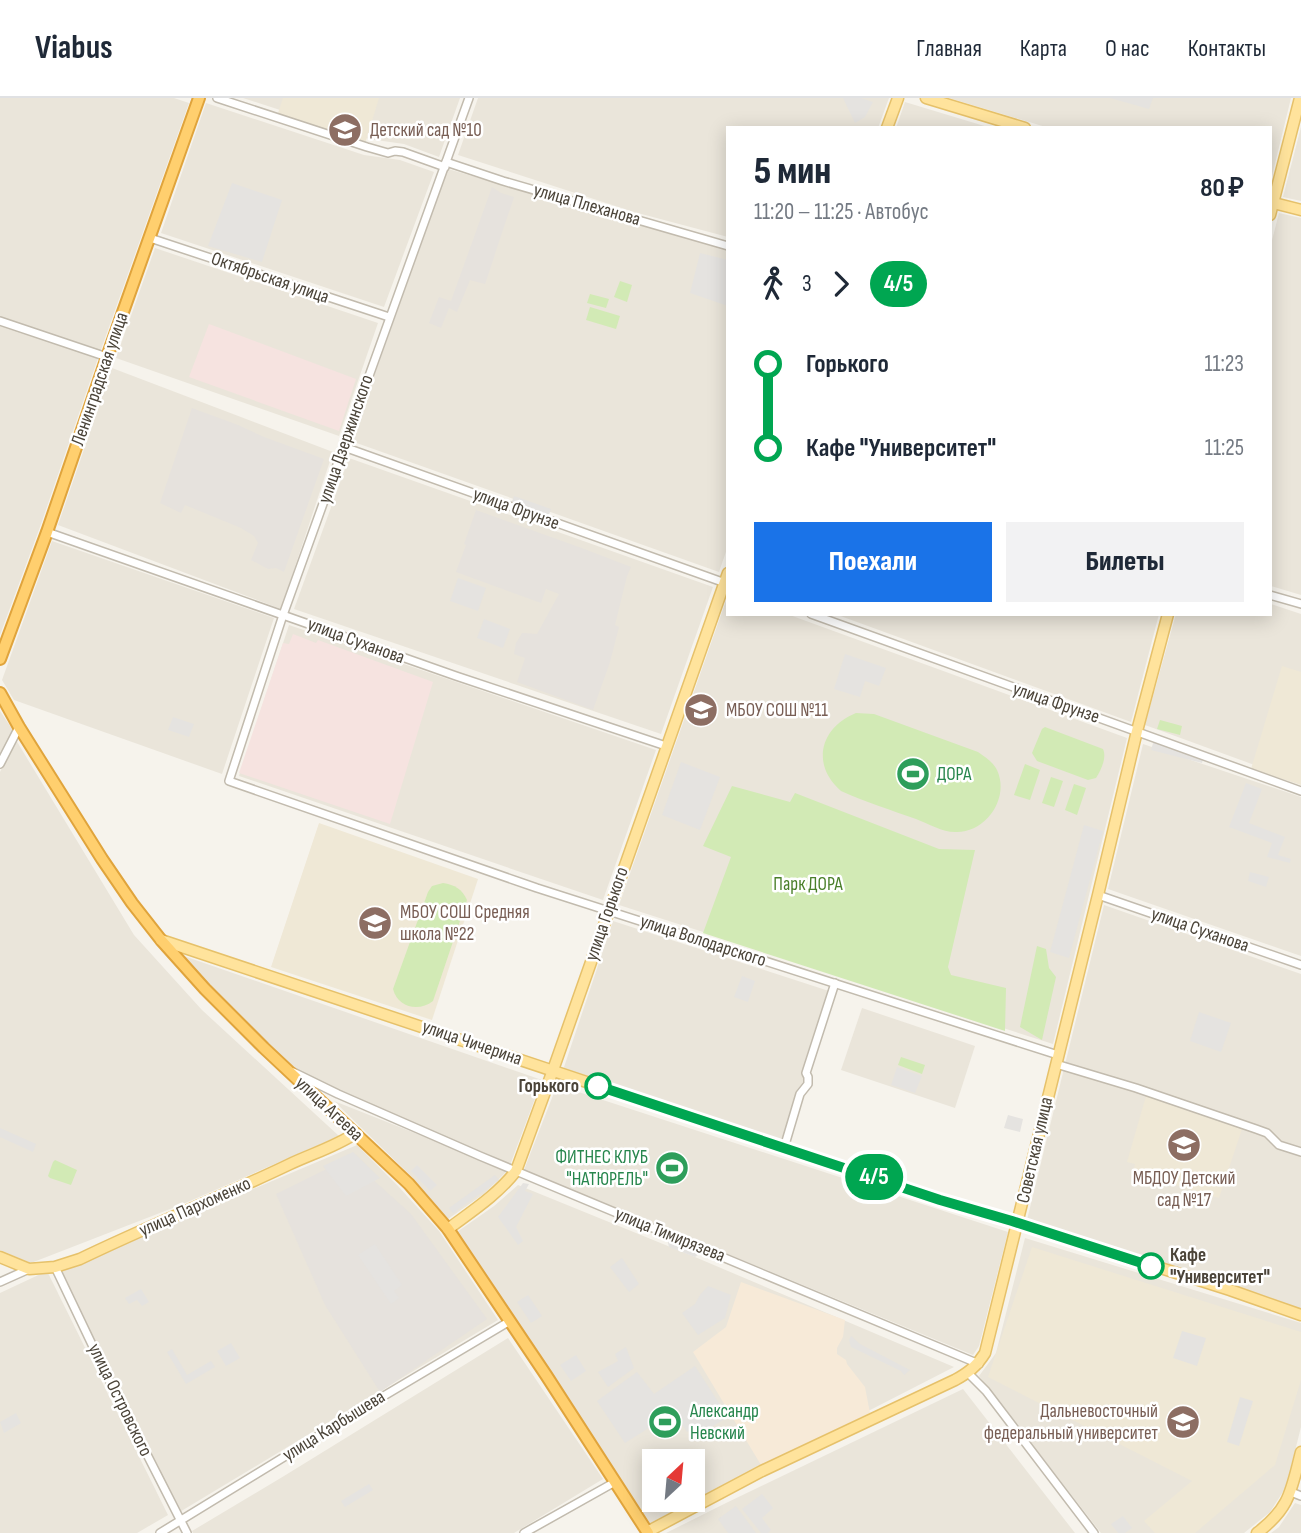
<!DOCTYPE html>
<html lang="ru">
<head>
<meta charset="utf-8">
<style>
  :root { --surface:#fff; --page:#f2f2f3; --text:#1f2937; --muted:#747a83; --line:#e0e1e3; --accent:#1a73e8 }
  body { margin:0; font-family:"Sofia Sans Condensed",sans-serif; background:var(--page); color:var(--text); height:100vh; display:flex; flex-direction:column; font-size:26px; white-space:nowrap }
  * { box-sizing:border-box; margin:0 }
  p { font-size:23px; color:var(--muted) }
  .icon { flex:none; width:38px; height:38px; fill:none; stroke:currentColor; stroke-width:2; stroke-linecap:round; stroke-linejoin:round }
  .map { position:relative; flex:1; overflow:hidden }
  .drawer { position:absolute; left:726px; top:28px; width:546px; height:490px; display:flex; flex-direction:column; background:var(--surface); border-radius:0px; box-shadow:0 4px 18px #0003 }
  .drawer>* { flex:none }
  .badge { padding:0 14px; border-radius:23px; font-size:24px; line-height:46px }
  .needle { width:46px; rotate:26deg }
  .fabs { position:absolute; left:642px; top:1351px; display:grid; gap:14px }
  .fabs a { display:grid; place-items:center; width:63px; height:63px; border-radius:0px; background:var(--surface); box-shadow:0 4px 18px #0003; font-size:35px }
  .map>.badge { position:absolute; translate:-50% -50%; box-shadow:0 0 0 4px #fff }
  .legs { display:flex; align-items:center; gap:10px; height:77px; padding:0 28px; font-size:23px }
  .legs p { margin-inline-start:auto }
  .overview { display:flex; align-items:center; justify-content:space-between; height:119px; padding:0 28px }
  h1 { font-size:38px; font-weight:800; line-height:52px }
  .primary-button { display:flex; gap:14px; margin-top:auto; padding:14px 28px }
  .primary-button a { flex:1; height:80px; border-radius:0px; background:var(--accent); color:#fff; font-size:28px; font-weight:800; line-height:80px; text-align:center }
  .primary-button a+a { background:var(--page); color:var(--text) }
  ul { padding:0 28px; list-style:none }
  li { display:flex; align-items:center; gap:24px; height:84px; font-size:26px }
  li i { display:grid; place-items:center; width:10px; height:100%; margin:0 9px; background:currentColor }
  li i::after { content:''; width:18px; height:18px; margin:-9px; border:5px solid; border-radius:50%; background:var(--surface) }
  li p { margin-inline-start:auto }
  li:first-child i { background:linear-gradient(#0000 50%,currentColor 0) }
  li:last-child i { background:linear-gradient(currentColor 50%,#0000 0) }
  header { display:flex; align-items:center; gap:42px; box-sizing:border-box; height:98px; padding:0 35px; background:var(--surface); border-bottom:2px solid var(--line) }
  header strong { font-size:33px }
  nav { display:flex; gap:38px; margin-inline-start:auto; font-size:24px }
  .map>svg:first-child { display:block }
  .residential { fill:#eae5da; fill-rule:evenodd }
  .commercial { fill:#f7ead8 }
  .industrial { fill:#e6e2dd }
  .education { fill:#efe8d6 }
  .medical { fill:#f6e3e0 }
  .green { fill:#d2eab5 }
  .parking { fill:#e5e3e0 }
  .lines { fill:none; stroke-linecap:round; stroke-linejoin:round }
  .minor-casing { stroke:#c2bbae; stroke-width:10 }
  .major-casing { stroke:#e6c16a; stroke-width:13 }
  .highway-casing { stroke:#e0a43c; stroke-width:14 }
  .minor { stroke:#fff; stroke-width:7 }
  .major { stroke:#ffe39c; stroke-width:10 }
  .highway { stroke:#ffcf6e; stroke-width:10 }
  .line-1-casing { stroke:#fff; stroke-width:16 }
  .line-1 { stroke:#00a651; stroke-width:10 }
  .stop-1-dot { fill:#fff; stroke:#00a651; stroke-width:3.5 }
  .labels { text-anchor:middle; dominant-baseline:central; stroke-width:5; stroke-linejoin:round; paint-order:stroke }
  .education-label { font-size:19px; fill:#785e54; stroke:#fff; text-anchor:start }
  .street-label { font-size:19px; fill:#4b4439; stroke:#fff }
  .leisure-label { font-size:19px; fill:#27864d; stroke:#fff; text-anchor:start }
  .park-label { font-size:19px; fill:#4a7f2a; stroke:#fff }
  .stop-label { font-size:19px; font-weight:bold; fill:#4b4439; stroke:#fff; text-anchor:end }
</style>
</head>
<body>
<header>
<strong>Viabus</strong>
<nav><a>Главная</a><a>Карта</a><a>О нас</a><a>Контакты</a></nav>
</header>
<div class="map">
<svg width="1301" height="1435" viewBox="0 0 1301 1435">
  <rect width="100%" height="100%" fill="#f6f3ec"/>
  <!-- residential -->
  <g class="residential">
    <polygon points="0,0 174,0 189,5 99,257 0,221"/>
    <polygon points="243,0 460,0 439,59 404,46 369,41"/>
    <polygon points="478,0 889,0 878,30 728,30 728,139 634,114 458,57"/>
    <polygon points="949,0 1291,0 1271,82 1270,30 1049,30"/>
    <polygon points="905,4 991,30 896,30"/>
    <polygon points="206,5 364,57 400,62 434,74 384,209 161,135"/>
    <polygon points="1301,29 1301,103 1283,99"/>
    <polygon points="448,71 728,152 728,448 719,474 351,343"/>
    <polygon points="1279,115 1301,120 1301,497 1271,488 1270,150"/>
    <polygon points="155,150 378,225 339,338 116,260"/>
    <polygon points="0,225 98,260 40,429 0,537"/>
    <polygon points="112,270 333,354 281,511 58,427"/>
    <polygon points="349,360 713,489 661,636 294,511"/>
    <polygon points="52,443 274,520 222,676 14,602 2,582"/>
    <polygon points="728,497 728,516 787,516 1127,640 1053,946 619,807"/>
    <polygon points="1271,506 1301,516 1301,684 1145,627 1176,516 1270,516"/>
    <polygon points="835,516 1159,516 1131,624"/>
    <polygon points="289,527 656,652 603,802 239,678"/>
    <polygon points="0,613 14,634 0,660"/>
    <polygon points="16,642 134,837 202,912 339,1038 183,1106 31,1165 0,1152 0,674"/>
    <polygon points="1143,646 1301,699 1301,858 1108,791"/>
    <polygon points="1104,807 1301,876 1301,1211 1026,1126"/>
    <polygon points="613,823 832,894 784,1045 562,975"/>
    <polygon points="178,856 542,982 510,1067 298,976"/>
    <polygon points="862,910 975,948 955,1010 841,972"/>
    <polygon points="557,987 1008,1134 979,1248 973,1257 524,1072"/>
    <polygon points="334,1003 508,1072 485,1095 448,1121 412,1079"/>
    <polygon points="357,1047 398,1088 439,1133 498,1222 178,1415 60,1173"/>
    <path d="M518,1087L695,1159L954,1269L650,1425L457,1134L494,1108ZM654,1363H693V1402H654Z"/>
    <polygon points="1025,1140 1301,1225 1301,1329 1286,1389 1270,1414 1244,1435 1101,1435 979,1278 996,1255"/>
    <polygon points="47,1173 168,1417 137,1435 0,1435 0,1195"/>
    <polygon points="508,1240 603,1381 514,1435 193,1435 192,1433 284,1378"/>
    <polygon points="963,1291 1075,1435 666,1435 726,1405"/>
    <polygon points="1295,1405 1301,1407 1301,1435 1271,1435 1279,1429"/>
  </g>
  <!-- commercial -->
  <polygon class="commercial" points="741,1184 845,1222 843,1239 837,1250 837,1256 846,1262 847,1266 865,1289 870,1315 761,1367 693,1254 726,1229"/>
  <!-- industrial -->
  <g class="industrial">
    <polygon points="492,89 501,95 514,99 485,186 470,182 457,214 449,210 441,230 429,225 439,199 451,203"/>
    <polygon points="192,310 238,327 264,339 324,361 284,474 276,470 268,471 251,462 258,445 254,438 241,430 185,407 181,415 160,405"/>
    <polygon points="476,412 587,452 631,469 627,478 615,527 619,529 610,564 593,612 517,584 525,560 514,556 516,545 522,535 537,536 559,496 546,491 541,505 456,474 466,447 464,446"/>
    <polygon points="349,1060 411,1116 487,1221 380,1294 325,1207 276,1096"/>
  </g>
  <!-- education -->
  <g class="education">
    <polygon points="283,0 379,0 365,46 277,18"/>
    <polygon points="1282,568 1301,574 1301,687 1251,671"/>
    <polygon points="319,725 478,781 432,922 271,869"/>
    <polygon points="1146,998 1242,1031 1219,1100 1133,1074 1135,1066 1127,1064"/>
    <polygon points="1032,1149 1301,1234 1301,1282 1275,1367 1195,1435 1155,1435 1144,1423 1192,1383 988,1279"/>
  </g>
  <!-- medical -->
  <g class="medical">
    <polygon points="209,226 356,281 339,333 189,279"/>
    <polygon points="293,536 316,545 318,542 433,584 390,726 239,675 283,545 289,546"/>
  </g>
  <!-- green -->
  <g class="green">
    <polygon points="620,183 632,187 627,204 614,199"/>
    <polygon points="590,196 609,201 606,210 587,205"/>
    <polygon points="590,209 620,218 616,231 586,222"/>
    <path d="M856,615L874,616L978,654C985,659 993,664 997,672C1010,700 986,734 957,734C944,735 929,726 916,721C891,712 865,704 841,693C810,666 821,629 856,615Z"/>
    <polygon points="1160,622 1182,628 1180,637 1157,631"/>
    <path d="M1045,629L1103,651C1107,660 1101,672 1096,680L1088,682L1037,663L1032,655L1042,631Z"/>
    <polygon points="1025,666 1040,672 1030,702 1014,697"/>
    <polygon points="1051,679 1063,683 1054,709 1042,705"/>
    <polygon points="1074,686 1086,690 1077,717 1065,712"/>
    <polygon points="732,688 790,704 795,695 939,751 975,752 948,869 951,877 1006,890 1005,933 703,835 731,759 703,748"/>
    <path d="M443,785C455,787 462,791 467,802L433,903C419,914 398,910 393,891L428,794L432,788Z"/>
    <polygon points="1037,848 1046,851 1049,870 1056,879 1042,942 1020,929"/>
    <polygon points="901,959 925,967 922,976 898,967"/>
    <polygon points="55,1062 77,1072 71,1087 50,1080 48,1078 53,1064"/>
  </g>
  <!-- parking -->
  <g class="parking">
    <polygon points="843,0 861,0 873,4 865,19 855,25"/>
    <polygon points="1110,0 1153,0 1149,11"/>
    <polygon points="232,85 282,102 262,164 208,148"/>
    <polygon points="700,155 728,162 728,208 690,195"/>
    <polygon points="514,398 551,411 548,419 511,406"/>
    <polygon points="458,480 486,490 478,513 450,503"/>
    <polygon points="484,521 510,531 503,550 477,540"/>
    <polygon points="845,556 886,570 879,588 865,583 860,599 834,591"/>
    <polygon points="173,619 194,626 189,639 168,632"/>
    <polygon points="1154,642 1203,661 1202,665 1151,652"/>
    <polygon points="681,664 720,679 700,732 662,717"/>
    <polygon points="1246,685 1262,691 1249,725 1285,739 1278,757 1291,761 1290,765 1267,759 1272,745 1229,729"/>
    <polygon points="1084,727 1103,733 1069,860 1050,854"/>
    <polygon points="1250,774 1269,779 1266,789 1248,783"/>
    <polygon points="742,878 755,883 748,904 734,899"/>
    <polygon points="1199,914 1231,925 1221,954 1190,943"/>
    <polygon points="897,969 922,978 915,995 891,987"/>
    <polygon points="1008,1017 1023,1021 1020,1034 1004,1030"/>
    <polygon points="0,1030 36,1046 33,1054 0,1039"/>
    <polygon points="353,1054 380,1080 346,1098 323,1068"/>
    <polygon points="417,1067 437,1087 430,1093 411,1073"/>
    <polygon points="495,1077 499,1082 453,1115 449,1110"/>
    <polygon points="523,1085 529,1086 525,1093 533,1096 516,1129 523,1143 518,1147 498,1119"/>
    <polygon points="667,1141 700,1155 695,1159 669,1149"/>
    <polygon points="375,1146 402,1187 394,1193 399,1200 391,1206 358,1157"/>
    <polygon points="622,1160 639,1186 629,1194 610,1169"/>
    <polygon points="708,1188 731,1197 725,1220 698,1237 682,1215 695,1206 700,1197"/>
    <polygon points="141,1191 149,1204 142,1208 137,1202 129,1206 125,1200"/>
    <polygon points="528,1197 542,1218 531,1225 517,1204"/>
    <polygon points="1182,1233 1206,1240 1197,1268 1173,1260"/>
    <polygon points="851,1238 860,1246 910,1272 904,1277 901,1273 851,1249 849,1242"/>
    <polygon points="231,1245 240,1260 226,1268 217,1253"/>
    <polygon points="626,1249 634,1270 608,1289 598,1274 618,1263 615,1256"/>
    <polygon points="172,1251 187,1277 211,1263 215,1269 186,1286 167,1254"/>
    <polygon points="576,1257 586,1273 571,1283 560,1267"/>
    <polygon points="695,1268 728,1319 705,1333 693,1330 687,1334 674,1314 625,1345 597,1303 637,1274 654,1296"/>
    <polygon points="1240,1299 1253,1303 1239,1348 1227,1344"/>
    <polygon points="16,1315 21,1325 4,1335 0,1324"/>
    <polygon points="369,1386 373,1392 345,1409 341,1403"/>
    <polygon points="762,1396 773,1410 762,1420 771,1432 768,1435 761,1435 742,1411"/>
    <polygon points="736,1408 756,1435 728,1435 718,1421"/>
    <polygon points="1123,1418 1132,1430 1125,1435 1118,1435 1111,1426"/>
  </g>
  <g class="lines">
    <!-- minor casing -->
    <g class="minor-casing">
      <g id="minor">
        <polyline points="217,0 367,49 388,55 395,53 403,54 445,69"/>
        <polyline points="469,0 283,517 229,683 537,790 1058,957"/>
        <polyline points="446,64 503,83 728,148"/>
        <polyline points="150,140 389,219"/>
        <polyline points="0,223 107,259"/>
        <polyline points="344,349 728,486"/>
        <polyline points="47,434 456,578 666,648"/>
        <polyline points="1270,497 1301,506"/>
        <polyline points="811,516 1301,693"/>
        <polyline points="0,666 19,629"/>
        <polyline points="1098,797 1301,867"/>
        <polyline points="1056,966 1136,990 1256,1031 1267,1035 1279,1047 1301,1054"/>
        <polyline points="293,974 338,996 480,1058 979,1266"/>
        <polyline points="784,1050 800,996 808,986 808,979 806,975 835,885"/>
        <polyline points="55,1169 107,1278 187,1435"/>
        <polyline points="0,1184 29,1171"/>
        <polyline points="968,1275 986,1293 1094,1435"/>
        <polyline points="1291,1394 1301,1398"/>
        <polyline points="160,1435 377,1302 510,1223"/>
        <polyline points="524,1435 615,1384"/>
      </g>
    </g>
    <!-- major casing -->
    <g class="major-casing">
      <g id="major">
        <polyline points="926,0 1025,30"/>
        <polyline points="887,30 898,0"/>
        <polyline points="1270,104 1301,112"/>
        <polyline points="1270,117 1300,0"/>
        <polyline points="161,842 940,1102 1012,1123 1230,1192 1301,1217"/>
        <path d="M448,1131C472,1113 497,1097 516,1073L553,972L728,475"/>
        <path d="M0,1159L29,1171L55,1169L80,1161C148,1128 219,1100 288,1067C311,1056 335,1049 356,1035"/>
        <path d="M647,1434L762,1373L955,1282C968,1275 977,1268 985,1255L1098,797L1137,633L1168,516"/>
        <path d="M1257,1435C1290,1410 1291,1393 1301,1354"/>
      </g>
    </g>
    <!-- highway casing -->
    <g class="highway-casing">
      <g id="highway">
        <polyline points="0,561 47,434 107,259 199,0"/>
        <polyline points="0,595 19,629 102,761 132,805 161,842 205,891 264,950 409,1086 448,1131 546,1277 648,1435"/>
      </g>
    </g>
    <!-- minor -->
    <use href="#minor" class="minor"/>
    <!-- major -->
    <use href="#major" class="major"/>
    <!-- highway -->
    <use href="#highway" class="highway"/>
  </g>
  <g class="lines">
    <!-- line-1 casing -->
    <g class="line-1-casing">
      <polyline id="line-1" points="598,988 940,1102 1012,1123 1151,1168"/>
    </g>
    <!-- line-1 -->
    <use href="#line-1" class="line-1"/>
  </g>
  <!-- icons -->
  <defs>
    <g id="school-disc" transform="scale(1.75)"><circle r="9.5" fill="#8d6e63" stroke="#fff"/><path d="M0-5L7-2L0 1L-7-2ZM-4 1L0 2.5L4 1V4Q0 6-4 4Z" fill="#fff"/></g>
    <g id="stadium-disc" transform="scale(1.75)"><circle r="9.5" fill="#2e9e5b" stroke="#fff"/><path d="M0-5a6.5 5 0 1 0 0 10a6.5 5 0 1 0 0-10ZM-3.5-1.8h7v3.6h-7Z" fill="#fff"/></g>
    <g id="university-disc" transform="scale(1.75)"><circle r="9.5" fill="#8d6e63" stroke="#fff"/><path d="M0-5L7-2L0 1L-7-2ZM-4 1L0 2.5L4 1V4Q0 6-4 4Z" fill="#fff"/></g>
  </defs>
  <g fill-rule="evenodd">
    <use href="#school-disc" x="345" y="32"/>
    <use href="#school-disc" x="701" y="612"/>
    <use href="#stadium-disc" x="913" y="676"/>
    <use href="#school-disc" x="375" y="825"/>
    <use href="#school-disc" x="1184" y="1047"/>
    <use href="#stadium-disc" x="672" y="1070"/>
    <use href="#stadium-disc" x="665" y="1324"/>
    <use href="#university-disc" x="1183" y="1324"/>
  </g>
  <!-- markers -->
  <g class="stop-1-dot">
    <circle cx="598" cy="988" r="12"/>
    <circle cx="1151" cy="1168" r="12"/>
  </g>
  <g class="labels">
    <!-- education labels -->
    <g class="education-label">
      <text x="370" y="32">Детский сад №10</text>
      <text x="726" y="612">МБОУ СОШ №11</text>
      <text x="400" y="814">МБОУ СОШ Средняя<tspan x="400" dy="22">школа №22</tspan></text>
      <text x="1184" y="1080" text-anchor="middle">МБДОУ Детский<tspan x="1184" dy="22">сад №17</tspan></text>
      <text x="1158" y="1313" text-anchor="end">Дальневосточный<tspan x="1158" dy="22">федеральный университет</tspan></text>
    </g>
    <!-- street labels -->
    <g class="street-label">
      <text transform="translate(587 107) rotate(16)">улица Плеханова</text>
      <text transform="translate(270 180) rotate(19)">Октябрьская улица</text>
      <text transform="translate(100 281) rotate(-71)">Ленинградская улица</text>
      <text transform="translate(346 341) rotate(-71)">улица Дзержинского</text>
      <text transform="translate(516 411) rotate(20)">улица Фрунзе</text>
      <text transform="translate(356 543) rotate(20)">улица Суханова</text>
      <text transform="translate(1056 605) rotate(19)">улица Фрунзе</text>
      <text transform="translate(607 816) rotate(-71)">улица Горького</text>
      <text transform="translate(1200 832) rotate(19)">улица Суханова</text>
      <text transform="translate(703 843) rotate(18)">улица Володарского</text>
      <text transform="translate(472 945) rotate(19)">улица Чичерина</text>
      <text transform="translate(329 1011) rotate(43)">улица Агеева</text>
      <text transform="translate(1035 1052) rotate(-77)">Советская улица</text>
      <text transform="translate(195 1109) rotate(-24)">улица Пархоменко</text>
      <text transform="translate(670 1137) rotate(22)">улица Тимирязева</text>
      <text transform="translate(120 1302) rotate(64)">улица Островского</text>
      <text transform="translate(334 1328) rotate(-32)">улица Карбышева</text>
    </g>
    <!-- leisure labels -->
    <g class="leisure-label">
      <text x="937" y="676">ДОРА</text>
      <text x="648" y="1059" text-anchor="end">ФИТНЕС КЛУБ<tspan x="648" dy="22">"НАТЮРЕЛЬ"</tspan></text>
      <text x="690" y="1313">Александр<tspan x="690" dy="22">Невский</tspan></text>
    </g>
    <!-- park labels -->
    <g class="park-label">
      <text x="808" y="786">Парк ДОРА</text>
    </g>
    <!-- stop labels -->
    <g class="stop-label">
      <text x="579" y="988">Горького</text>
      <text x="1170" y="1157" text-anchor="start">Кафе<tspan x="1170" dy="22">"Университет"</tspan></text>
    </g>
  </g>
</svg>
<div class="fabs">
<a><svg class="needle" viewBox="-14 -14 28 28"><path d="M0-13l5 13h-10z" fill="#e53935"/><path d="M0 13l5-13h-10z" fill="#747a83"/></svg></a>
</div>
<b class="badge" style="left:874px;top:1079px;background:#00a651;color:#fff">4/5</b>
<section class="drawer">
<div class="overview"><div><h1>5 мин</h1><p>11:20 – 11:25 · Автобус</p></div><b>80 ₽</b></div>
<div class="legs"><svg class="icon" aria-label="walk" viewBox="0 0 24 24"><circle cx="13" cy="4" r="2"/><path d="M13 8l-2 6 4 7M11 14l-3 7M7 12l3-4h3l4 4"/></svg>3<svg class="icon" aria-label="forward" viewBox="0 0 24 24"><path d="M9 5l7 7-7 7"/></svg><b class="badge" style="background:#00a651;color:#fff">4/5</b></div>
<ul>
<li><i style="color:#00a651"></i><b>Горького</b><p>11:23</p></li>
<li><i style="color:#00a651"></i><b>Кафе &quot;Университет&quot;</b><p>11:25</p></li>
</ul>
<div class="primary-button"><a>Поехали</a><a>Билеты</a></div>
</section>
</div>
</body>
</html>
